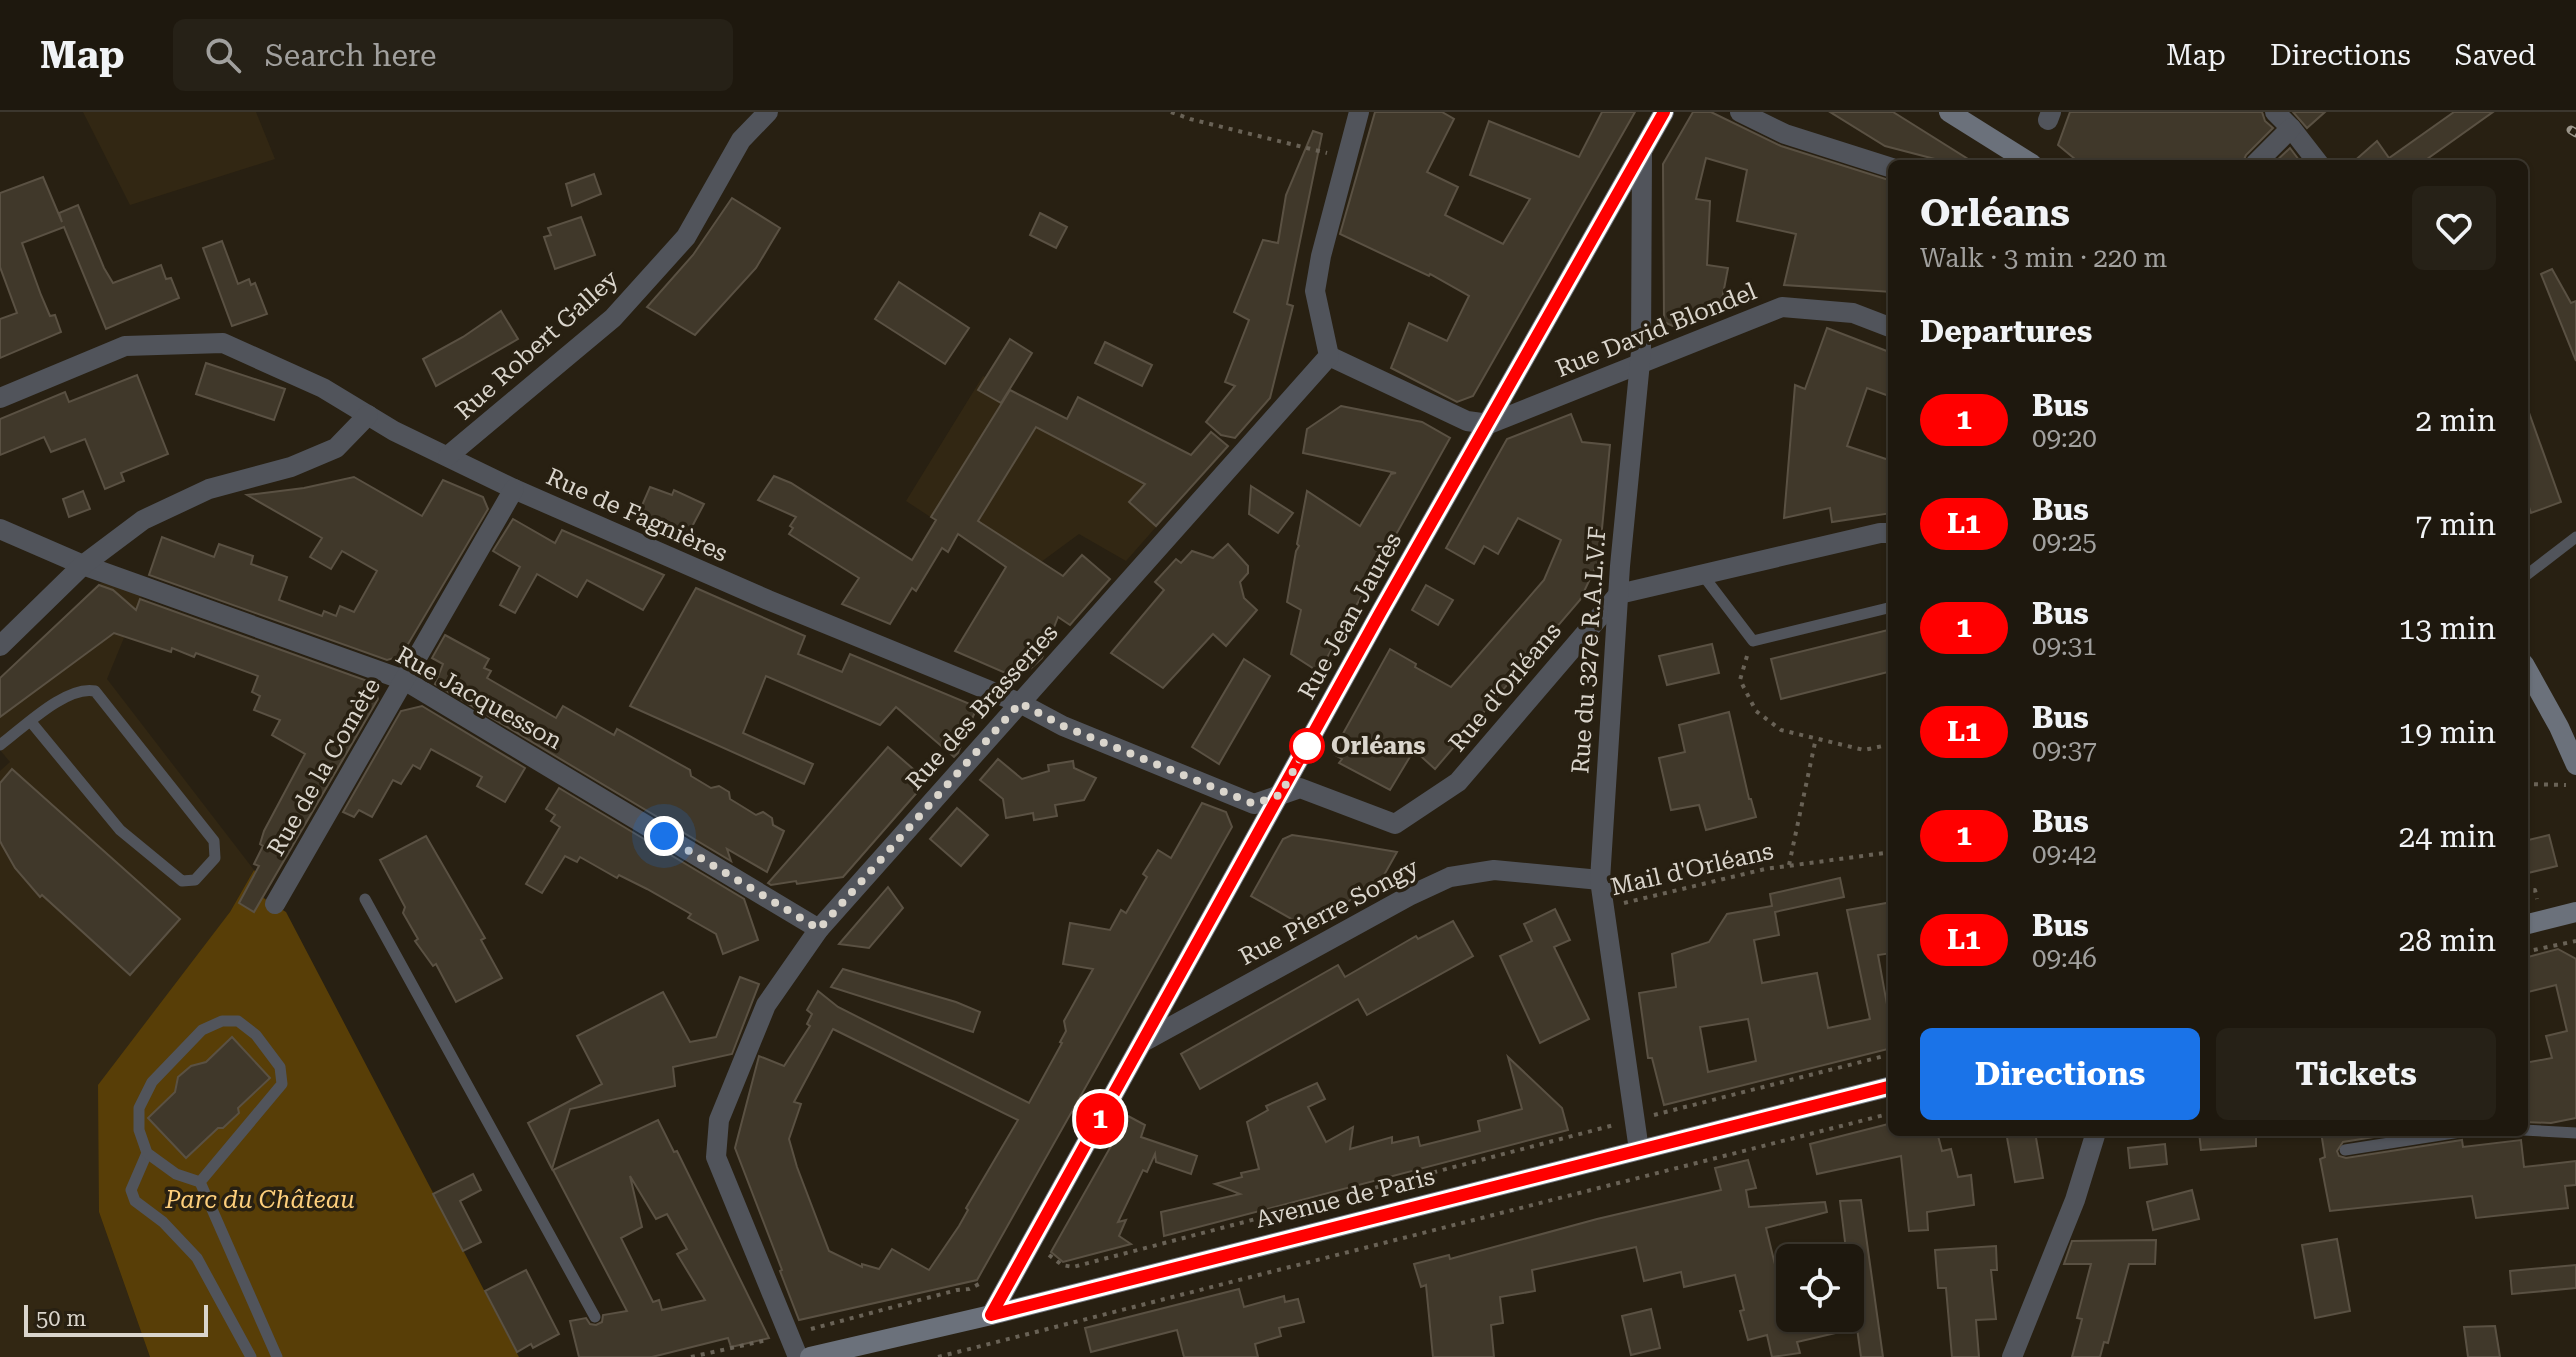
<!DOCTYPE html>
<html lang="en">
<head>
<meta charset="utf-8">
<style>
  :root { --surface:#1e180e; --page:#262117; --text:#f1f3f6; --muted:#a1a09e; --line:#3c372e; --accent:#1a73e8 }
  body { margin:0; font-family:"Roboto Serif",serif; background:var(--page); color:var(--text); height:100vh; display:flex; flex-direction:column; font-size:30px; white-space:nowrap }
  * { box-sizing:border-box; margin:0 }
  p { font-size:26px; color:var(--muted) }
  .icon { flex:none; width:44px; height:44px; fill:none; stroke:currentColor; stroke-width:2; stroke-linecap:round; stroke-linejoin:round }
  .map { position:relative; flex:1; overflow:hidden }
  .sheet { position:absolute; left:1888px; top:48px; width:640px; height:976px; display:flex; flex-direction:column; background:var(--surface); border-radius:12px; box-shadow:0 2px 6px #0004,0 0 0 2px var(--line) }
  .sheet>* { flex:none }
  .badge { padding:0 16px; border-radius:26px; font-size:28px; line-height:52px }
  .tools { position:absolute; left:1776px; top:1132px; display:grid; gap:16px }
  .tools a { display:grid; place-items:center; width:88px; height:88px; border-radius:12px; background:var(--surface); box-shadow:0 2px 6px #0004,0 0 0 2px var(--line); font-size:40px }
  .scale { position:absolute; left:24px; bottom:20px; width:184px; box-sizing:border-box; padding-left:8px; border:4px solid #dad5cc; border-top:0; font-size:22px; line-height:28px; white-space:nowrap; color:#dad5cc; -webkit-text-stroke:6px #282012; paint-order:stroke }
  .you { position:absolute; width:40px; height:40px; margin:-20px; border:6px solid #fff; border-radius:50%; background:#1a73e8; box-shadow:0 0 0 12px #1a73e833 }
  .map>.badge { position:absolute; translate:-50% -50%; box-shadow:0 0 0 4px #fff }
  h2 { padding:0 32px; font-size:30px; line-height:72px }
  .round { display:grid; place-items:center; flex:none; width:84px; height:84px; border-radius:12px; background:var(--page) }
  .summary { display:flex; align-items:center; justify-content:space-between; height:136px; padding:0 32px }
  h1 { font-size:38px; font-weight:700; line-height:60px }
  .button { display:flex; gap:16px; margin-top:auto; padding:16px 32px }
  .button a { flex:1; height:92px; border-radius:12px; background:var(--accent); color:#fff; font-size:32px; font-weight:700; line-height:92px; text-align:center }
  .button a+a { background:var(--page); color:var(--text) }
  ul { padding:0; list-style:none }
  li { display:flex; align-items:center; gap:24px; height:104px; padding:0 32px }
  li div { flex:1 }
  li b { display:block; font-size:30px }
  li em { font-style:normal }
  li .badge { min-width:88px; font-weight:700; text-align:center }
  header { display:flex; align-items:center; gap:48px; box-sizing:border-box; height:112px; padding:0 40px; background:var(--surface); border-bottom:2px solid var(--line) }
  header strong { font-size:38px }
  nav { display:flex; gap:44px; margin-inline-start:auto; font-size:28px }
  .search { width:560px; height:72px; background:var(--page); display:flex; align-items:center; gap:20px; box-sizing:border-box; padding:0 28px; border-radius:12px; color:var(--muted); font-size:30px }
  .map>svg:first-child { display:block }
  .built { fill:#322713 }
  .green { fill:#583e07 }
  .building { fill:#40382a; stroke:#5a5143; stroke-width:2; fill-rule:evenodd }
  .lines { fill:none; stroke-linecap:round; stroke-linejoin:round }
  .path { stroke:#696256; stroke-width:4; stroke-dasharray:4 6; stroke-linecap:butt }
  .lane { stroke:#51545b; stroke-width:11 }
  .street { stroke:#51545b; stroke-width:20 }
  .secondary { stroke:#6b717b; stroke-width:20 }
  .rail-casing { stroke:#9b958a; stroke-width:9 }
  .rail { stroke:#282012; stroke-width:6; stroke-dasharray:18; stroke-linecap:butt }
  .line-casing { stroke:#fff; stroke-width:18 }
  .line { stroke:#f00; stroke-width:12 }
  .walk { stroke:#dad5cc; stroke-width:8; stroke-dasharray:0 14.4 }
  .stop-dot { fill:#fff; stroke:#f00; stroke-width:4 }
  .labels { text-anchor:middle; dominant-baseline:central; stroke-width:7; stroke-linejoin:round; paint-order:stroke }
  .street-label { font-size:24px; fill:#dad5cc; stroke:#282012 }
  .stop-label { font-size:24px; font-weight:bold; fill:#dad5cc; stroke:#282012; text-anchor:start }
  .park-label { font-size:24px; font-style:italic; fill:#fecf7c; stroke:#282012 }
</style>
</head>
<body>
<header>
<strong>Map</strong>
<div class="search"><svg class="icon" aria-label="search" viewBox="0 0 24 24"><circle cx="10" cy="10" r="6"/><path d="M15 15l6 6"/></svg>Search here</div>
<nav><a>Map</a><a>Directions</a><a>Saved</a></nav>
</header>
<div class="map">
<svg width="2576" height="1245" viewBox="0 0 2576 1245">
  <rect width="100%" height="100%" fill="#282012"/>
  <!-- built -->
  <g class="built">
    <polygon points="83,0 256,0 275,47 130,93"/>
    <polygon points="983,264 1194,372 1126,449 1079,422 1041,450 1028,469 906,389"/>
    <polygon points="103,469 142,482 107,567 254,758 230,800 99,1100 150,1245 0,1245 0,659 10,650 0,638 0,566"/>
  </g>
  <!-- green -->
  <polygon class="green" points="254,758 267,774 262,785 286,800 519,1245 150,1245 99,1100 98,973 230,800"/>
  <!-- building -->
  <g class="building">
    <polygon points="1375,0 1442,0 1454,7 1427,60 1458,75 1445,103 1503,132 1530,87 1470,63 1489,9 1579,45 1602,0 1635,0 1473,284 1457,290 1391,256 1409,211 1447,229 1469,184 1430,162 1429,164 1340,122"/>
    <polygon points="1693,0 1711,0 1781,34 1892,69 1892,180 1784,173 1796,122 1737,109 1747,58 1706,46 1696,87 1710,89 1707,153 1728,156 1720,198 1677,216 1664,210 1663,52"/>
    <polygon points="1830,0 1893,0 1976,52 1954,52 1885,34"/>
    <polygon points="2070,0 2262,0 2265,9 2273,16 2246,43 2242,52 2081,52 2058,33"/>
    <polygon points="2293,0 2325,0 2307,16"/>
    <polygon points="2454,0 2493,0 2420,52 2351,52 2377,29 2389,46"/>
    <polygon points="1313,19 1322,22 1287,192 1293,194 1270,286 1235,326 1221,323 1206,310 1235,274 1225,270 1249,208 1234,200 1263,128 1278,131 1286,83"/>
    <polygon points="2290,36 2302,52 2273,52"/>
    <polygon points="594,62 601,82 572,94 566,72"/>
    <polygon points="43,65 62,110 59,101 78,93 104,156 113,171 161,153 166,167 171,166 179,186 106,217 64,115 22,131 41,183 50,204 55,203 61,220 0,246 0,207 17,201 0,155 0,81"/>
    <polygon points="732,86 780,116 756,156 695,223 647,195 693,143"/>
    <polygon points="1040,101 1067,115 1056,136 1030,123"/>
    <polygon points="581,105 595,143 555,157 544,125 551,123 548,116"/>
    <polygon points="222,129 238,172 249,167 251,173 255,171 267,202 232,214 203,136"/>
    <polygon points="2552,157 2571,191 2576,189 2576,249 2541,162"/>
    <polygon points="899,170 969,216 945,252 875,207"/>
    <polygon points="501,199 518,227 436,274 423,247 463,225"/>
    <polygon points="1827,216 1892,241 1892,285 1867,276 1847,334 1892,349 1892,401 1832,410 1830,396 1784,406 1795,273 1805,277"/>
    <polygon points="1010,227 1032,241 1001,291 978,278"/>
    <polygon points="1105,230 1152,253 1142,274 1095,251"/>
    <polygon points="206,251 285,277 274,308 196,282"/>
    <polygon points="137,263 168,342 121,361 124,369 105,377 85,327 51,340 44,325 0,343 0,307 65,280 69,290"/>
    <polygon points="1010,278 1067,307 1078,285 1191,343 1211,320 1228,334 1156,414 1129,390 1145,372 1036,315 978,409 1063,464 1082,443 1110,467 1070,513 1058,505 1042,546 1028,559 1010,563 955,539 1006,455 958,422 948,440 942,436 916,479 912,476 890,512 842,492 859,466 789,422 793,416 790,414 796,405 758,388 774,364 791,371 912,448 936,408 931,405"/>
    <polygon points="1341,294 1422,310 1450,326 1319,560 1291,542 1301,498 1287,490 1296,439 1299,434 1297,432 1307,379 1360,414 1391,362 1396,361 1303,341 1307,317"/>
    <polygon points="2527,295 2561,390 2531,401 2524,380 2524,296"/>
    <polygon points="1571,302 1582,330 1610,333 1599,448 1580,488 1435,657 1414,638 1390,678 1339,651 1342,647 1335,643 1339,637 1335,636 1390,537 1416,552 1415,555 1451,575 1544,468 1561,428 1518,406 1498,442 1484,434 1474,452 1446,436 1507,327"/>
    <polygon points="354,365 422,404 443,368 483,385 488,397 401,544 387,548 149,463 162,425 214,445 219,432 253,444 251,452 287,465 279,488 322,504 324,499 336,504 340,494 354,500 377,459 342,439 331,457 310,445 322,426 247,383 304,376"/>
    <polygon points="1251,374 1293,401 1278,421 1249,402"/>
    <polygon points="650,375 672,383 674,378 704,392 686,426 637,405"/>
    <polygon points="83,379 90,397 69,405 63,387"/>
    <polygon points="513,407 555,431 562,418 664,463 643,498 587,468 577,485 537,462 515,501 500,493 520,455 493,439"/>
    <polygon points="1228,432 1248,454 1248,461 1240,470 1244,486 1257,498 1226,534 1213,522 1163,576 1111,541 1164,478 1155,470 1176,447 1181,451 1192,439 1213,446"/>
    <polygon points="99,473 113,478 136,498 140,487 373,571 378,587 254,800 239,791 259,754 254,752 263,734 260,732 264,719 305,642 272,623 280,608 254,598 260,584 252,580 258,564 196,541 194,545 172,536 171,540 114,521 0,605 0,566"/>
    <polygon points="1426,473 1453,488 1438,513 1412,498"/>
    <polygon points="696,476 805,524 798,542 842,560 850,542 977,595 958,641 954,645 896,595 880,613 766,564 743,621 813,652 804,672 630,594"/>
    <polygon points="1892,517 1892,559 1781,587 1771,547"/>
    <polygon points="445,523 489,547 484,556 491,559 487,566 556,606 563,594 614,623 617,617 690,658 691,664 711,676 719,674 729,680 730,687 756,703 763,700 772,706 773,713 784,719 767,760 727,737 731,749 435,572 443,552 432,546"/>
    <polygon points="1712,532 1719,561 1667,573 1659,544"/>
    <polygon points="1244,547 1270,564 1219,652 1192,635"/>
    <polygon points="422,594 525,656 505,690 477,674 482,665 431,637 420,657 413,653 401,672 393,668 372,705 359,698 354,705 343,700 401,599"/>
    <polygon points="1729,600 1749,687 1751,687 1756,705 1706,718 1699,693 1671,698 1659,646 1685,640 1679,613"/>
    <polygon points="888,635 927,669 843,765 797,772 796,769 771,773 768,771"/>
    <polygon points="998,647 1022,667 1049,659 1048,653 1073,649 1074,656 1096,666 1084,688 1055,693 1057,704 1034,708 1033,701 1006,706 1003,687 980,668"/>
    <polygon points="12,657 180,807 130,863 42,783 40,785 15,756 2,733 0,729 0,671"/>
    <polygon points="559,676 744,787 758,828 723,842 716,822 688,806 691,802 647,777 619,763 617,766 580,745 577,750 565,744 542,781 526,772 560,715 551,709 555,703 546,697"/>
    <path d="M1202,691L1226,700L1232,715L977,1168L799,1208L780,1159L782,1158L735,1036L759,944L784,954L810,914L807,912L812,902L807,898L818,879L838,895L1029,991L1062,931L1060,930L1066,919L1064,909L1093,857L1063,852L1070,811L1110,818L1121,798L1126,801L1147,765L1143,762L1158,738L1171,746ZM833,917L1018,1008L966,1096L968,1098L959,1114L929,1158L892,1137L879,1157L862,1152V1155L829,1139L797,1055L789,1027L801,992L794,990Z"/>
    <polygon points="957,696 988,723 961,754 930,727"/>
    <polygon points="1292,723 1326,728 1397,740 1379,772 1304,814 1251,784 1283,727"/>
    <polygon points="2549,723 2557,754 2524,762 2524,729"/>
    <polygon points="426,724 485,826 481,828 502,866 456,890 436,852 433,854 415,829 418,827 403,801 405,795 380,748"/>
    <path d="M1840,766L1844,785L1775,800L1779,823L1754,828L1762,871L1817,861L1828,916L1870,907L1847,798L1892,790V841L1878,843L1892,920V936L1664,993L1652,946H1648L1639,881L1676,875L1672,842L1709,830L1727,802L1772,794L1770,782ZM1748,907L1756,949L1708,960L1700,915Z"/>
    <polygon points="888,775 903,796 869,836 839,832"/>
    <polygon points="1555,797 1570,828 1554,835 1589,907 1540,931 1500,844 1532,829 1524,812"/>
    <polygon points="1453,809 1473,844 1367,903 1358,887 1200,977 1181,942 1338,853 1345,865 1416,824 1418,827"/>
    <polygon points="2558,837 2576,847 2576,1006 2551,1011 2524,1010 2524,951 2552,946 2546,924 2567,919 2556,873 2524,881 2524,846"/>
    <polygon points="843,857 956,890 980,900 973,920 831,875"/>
    <polygon points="740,865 759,872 732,942 673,955 675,974 570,997 552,1057 528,1011 602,972 577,924 663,880 690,930 716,925"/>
    <polygon points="232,925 270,966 238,996 239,1001 223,1016 218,1016 186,1046 148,1006 175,980 178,965 191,954 206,950"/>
    <polygon points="1508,945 1562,996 1568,1018 1164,1124 1161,1100 1240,1082 1215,1072 1242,1065 1241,1061 1259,1057 1247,1010 1268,998 1266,994 1317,971 1325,987 1308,995 1326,1030 1353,1015 1350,1037 1392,1025 1392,1031 1418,1025 1420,1034 1480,1019 1478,1009 1522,997"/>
    <polygon points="1128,1004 1145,1013 1141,1025 1197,1044 1191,1062 1156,1050 1155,1042 1147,1060 1143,1058 1118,1110 1126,1108 1119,1124 1131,1132 1063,1150 1051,1140"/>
    <path d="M658,1008L674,1040L677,1039L769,1226L731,1235L728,1226L652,1245H579L570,1209L586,1206L590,1212L596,1213L602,1210L603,1203L627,1199L553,1058ZM630,1064L656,1107L667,1102L687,1137L677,1142L705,1188L662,1198L659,1188L653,1190L621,1126L642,1115Z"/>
    <polygon points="1892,1011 1892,1020 1937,1020 1942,1039 1951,1037 1958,1065 1971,1063 1974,1093 1927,1100 1928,1118 1909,1119 1901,1044 1817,1062 1810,1032"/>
    <polygon points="2006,1020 2035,1020 2043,1066 2015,1070"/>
    <polygon points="2199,1020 2256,1020 2256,1034 2201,1038"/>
    <polygon points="2321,1020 2405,1020 2343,1030 2337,1039 2339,1044 2346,1046 2462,1028 2463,1035 2521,1028 2524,1055 2576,1049 2576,1073 2565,1074 2568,1096 2476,1106 2472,1084 2330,1099 2320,1047 2325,1045"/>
    <polygon points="2165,1032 2167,1052 2130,1056 2128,1036"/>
    <polygon points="1748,1048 1756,1076 1746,1078 1749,1095 1825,1090 1827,1100 1766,1116 1786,1197 1790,1196 1790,1206 1850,1206 1850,1146 1847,1146 1840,1089 1861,1088 1883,1245 1861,1245 1857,1216 1797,1230 1800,1241 1772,1245 1767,1223 1748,1228 1740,1199 1744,1198 1735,1163 1684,1175 1681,1160 1644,1169 1636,1135 1532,1158 1535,1179 1500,1185 1503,1211 1491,1213 1494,1245 1433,1245 1426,1173 1421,1175 1414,1152 1449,1143 1450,1147 1597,1107 1721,1078 1715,1056"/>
    <polygon points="473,1062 481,1078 460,1089 481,1130 463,1139 433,1082"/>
    <polygon points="2192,1078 2199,1107 2153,1118 2147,1090"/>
    <polygon points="2337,1127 2350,1199 2315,1206 2302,1133"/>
    <polygon points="2156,1128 2155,1152 2129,1152 2108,1231 2104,1230 2100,1245 2072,1245 2082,1207 2077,1206 2091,1152 2064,1152 2072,1129"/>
    <polygon points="1996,1134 1997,1158 1991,1158 1996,1207 1976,1208 1979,1245 1952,1245 1946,1176 1938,1176 1935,1138"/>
    <polygon points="2576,1153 2576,1176 2512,1182 2510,1159"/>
    <polygon points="526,1158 559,1222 533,1236 531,1232 517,1240 485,1179"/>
    <polygon points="1239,1177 1244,1195 1284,1184 1285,1190 1298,1187 1304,1210 1279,1216 1281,1224 1255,1232 1258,1245 1184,1245 1177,1218 1091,1240 1085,1216"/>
    <polygon points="1651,1197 1660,1236 1631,1243 1622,1204"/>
    <polygon points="2495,1214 2500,1245 2468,1245 2464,1215"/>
  </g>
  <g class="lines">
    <!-- path -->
    <g class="path">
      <polyline points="1171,0 1190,7 1327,41"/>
      <polyline points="1747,544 1740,568 1756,599 1781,618 1864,638 1892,632"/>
      <polyline points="2524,672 2566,673"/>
      <polyline points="1789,753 1816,626"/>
      <polyline points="2524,781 2535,778 2537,787"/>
      <polyline points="1624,791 1765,757 1892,740"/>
      <polyline points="2524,840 2576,829"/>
      <polyline points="1654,1003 1892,942"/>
      <polyline points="1049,1143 1062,1153 1073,1155 1614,1013"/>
      <polyline points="811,1217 957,1178 969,1177 983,1170"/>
      <polyline points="691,1245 767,1228"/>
      <polyline points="938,1245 1892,1001"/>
    </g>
    <!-- lane -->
    <g class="lane">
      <polyline points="1702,462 1753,529 1892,495"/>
      <polyline points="2524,465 2576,425"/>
      <path d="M0,633C23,616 66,573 95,579L214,729L215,746L195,768L182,769L120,718L31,610"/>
      <polyline points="365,787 595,1205"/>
      <polyline points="2524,1018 2576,1021"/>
      <polyline points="2345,1038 2460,1020"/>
      <polyline points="147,1041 131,1078 135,1089 163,1110 197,1146 251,1245"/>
      <polyline points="200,1070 282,972 280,955 256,923 238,909 222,909 202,918 152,970 139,996 139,1018 147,1041 176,1062 200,1070 277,1245"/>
    </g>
    <!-- street -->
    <g class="street">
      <polyline points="1740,0 1785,22 1892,56"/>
      <polyline points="2275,0 2291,16 2319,52"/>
      <polyline points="2048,8 2051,0"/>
      <polyline points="2255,52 2291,16"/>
      <polyline points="1329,244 1467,309 1489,312 1782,195 1853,201 1892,216"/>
      <polyline points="0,286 125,234 223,231 323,276 394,319 514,377 768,488 1020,591 1063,614 1254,692 1300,676 1395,712 1458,670 1619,482 1880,421 1892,421"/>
      <polyline points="448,344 613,206 686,125 741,28 768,0"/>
      <polyline points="0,417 83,453 404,568 819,817"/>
      <polyline points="0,534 83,453 143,408 209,377 291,355 336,336 368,303"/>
      <polyline points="275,792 514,377"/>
      <polyline points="1143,930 1409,784 1450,765 1494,758 1600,768"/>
      <polyline points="1639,1038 1600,768 1620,454 1641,240 1642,40"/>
      <polyline points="798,1245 716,1045 719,1008 766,893 819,817 1329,244 1315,179 1321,144 1359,0"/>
      <polyline points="2012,1245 2075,1088 2096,1020"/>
    </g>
    <!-- secondary -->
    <g class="secondary">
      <polyline points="1949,0 2032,52"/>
      <polyline points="2524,552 2559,615 2576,653"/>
      <polyline points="2524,813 2576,800"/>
      <polyline points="991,1203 1380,501 1664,0"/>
      <polyline points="810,1245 991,1203 1892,974"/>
    </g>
    <!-- rail casing -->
    <g class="rail-casing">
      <polyline id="rail" points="2571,18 2576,21"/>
    </g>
    <!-- rail -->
    <use href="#rail" class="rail"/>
  </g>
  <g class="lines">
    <!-- line casing -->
    <g class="line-casing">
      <polyline id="line" points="1664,0 1380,501 991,1203 1892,974"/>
    </g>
    <!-- line -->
    <use href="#line" class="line"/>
    <!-- walk -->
    <polyline class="walk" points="664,724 819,817 1020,591 1063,614 1254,692 1280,683 1307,634"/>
  </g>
  <!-- markers -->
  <circle class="stop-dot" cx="1307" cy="634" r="16"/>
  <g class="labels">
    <!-- street labels -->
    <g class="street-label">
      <text transform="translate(1656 218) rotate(-22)">Rue David Blondel</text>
      <text transform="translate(537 233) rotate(-42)">Rue Robert Galley</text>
      <text transform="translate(637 403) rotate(24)">Rue de Fagnières</text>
      <text transform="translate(1350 504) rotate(-61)">Rue Jean Jaurès</text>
      <text transform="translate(1589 538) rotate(-86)">Rue du 327e R.A.L.V.F</text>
      <text transform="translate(1505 575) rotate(-50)">Rue d'Orléans</text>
      <text transform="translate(479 586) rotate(29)">Rue Jacquesson</text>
      <text transform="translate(982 595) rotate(-48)">Rue des Brasseries</text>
      <text transform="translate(324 655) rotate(-60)">Rue de la Comète</text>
      <text transform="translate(1692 757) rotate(-13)">Mail d'Orléans</text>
      <text transform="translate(1329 800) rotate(-28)">Rue Pierre Songy</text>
      <text transform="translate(1345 1086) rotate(-14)">Avenue de Paris</text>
    </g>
    <!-- stop labels -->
    <g class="stop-label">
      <text x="1331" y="634">Orléans</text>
    </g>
    <!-- park labels -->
    <g class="park-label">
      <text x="260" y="1088">Parc du Château</text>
    </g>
  </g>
</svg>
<div class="tools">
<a><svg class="icon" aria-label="locate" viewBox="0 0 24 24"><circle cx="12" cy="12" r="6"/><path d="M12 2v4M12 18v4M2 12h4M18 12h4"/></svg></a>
</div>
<div class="scale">50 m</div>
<div class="you" style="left:664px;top:724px"></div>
<b class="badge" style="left:1100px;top:1007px;background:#f00;color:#fff">1</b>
<section class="sheet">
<div class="summary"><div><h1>Orléans</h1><p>Walk · 3 min · 220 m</p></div><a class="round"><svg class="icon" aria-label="heart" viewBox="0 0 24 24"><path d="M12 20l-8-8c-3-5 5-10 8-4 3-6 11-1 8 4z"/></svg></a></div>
<h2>Departures</h2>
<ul>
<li><span class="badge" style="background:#f00;color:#fff">1</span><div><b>Bus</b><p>09:20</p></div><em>2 min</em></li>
<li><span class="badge" style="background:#f00;color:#fff">L1</span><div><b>Bus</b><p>09:25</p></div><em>7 min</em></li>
<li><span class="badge" style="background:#f00;color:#fff">1</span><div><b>Bus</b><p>09:31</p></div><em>13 min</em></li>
<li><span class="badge" style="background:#f00;color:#fff">L1</span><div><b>Bus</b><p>09:37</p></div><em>19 min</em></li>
<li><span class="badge" style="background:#f00;color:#fff">1</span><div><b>Bus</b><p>09:42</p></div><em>24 min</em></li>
<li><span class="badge" style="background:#f00;color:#fff">L1</span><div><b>Bus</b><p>09:46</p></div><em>28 min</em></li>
</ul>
<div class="button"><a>Directions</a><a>Tickets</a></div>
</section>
</div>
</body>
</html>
